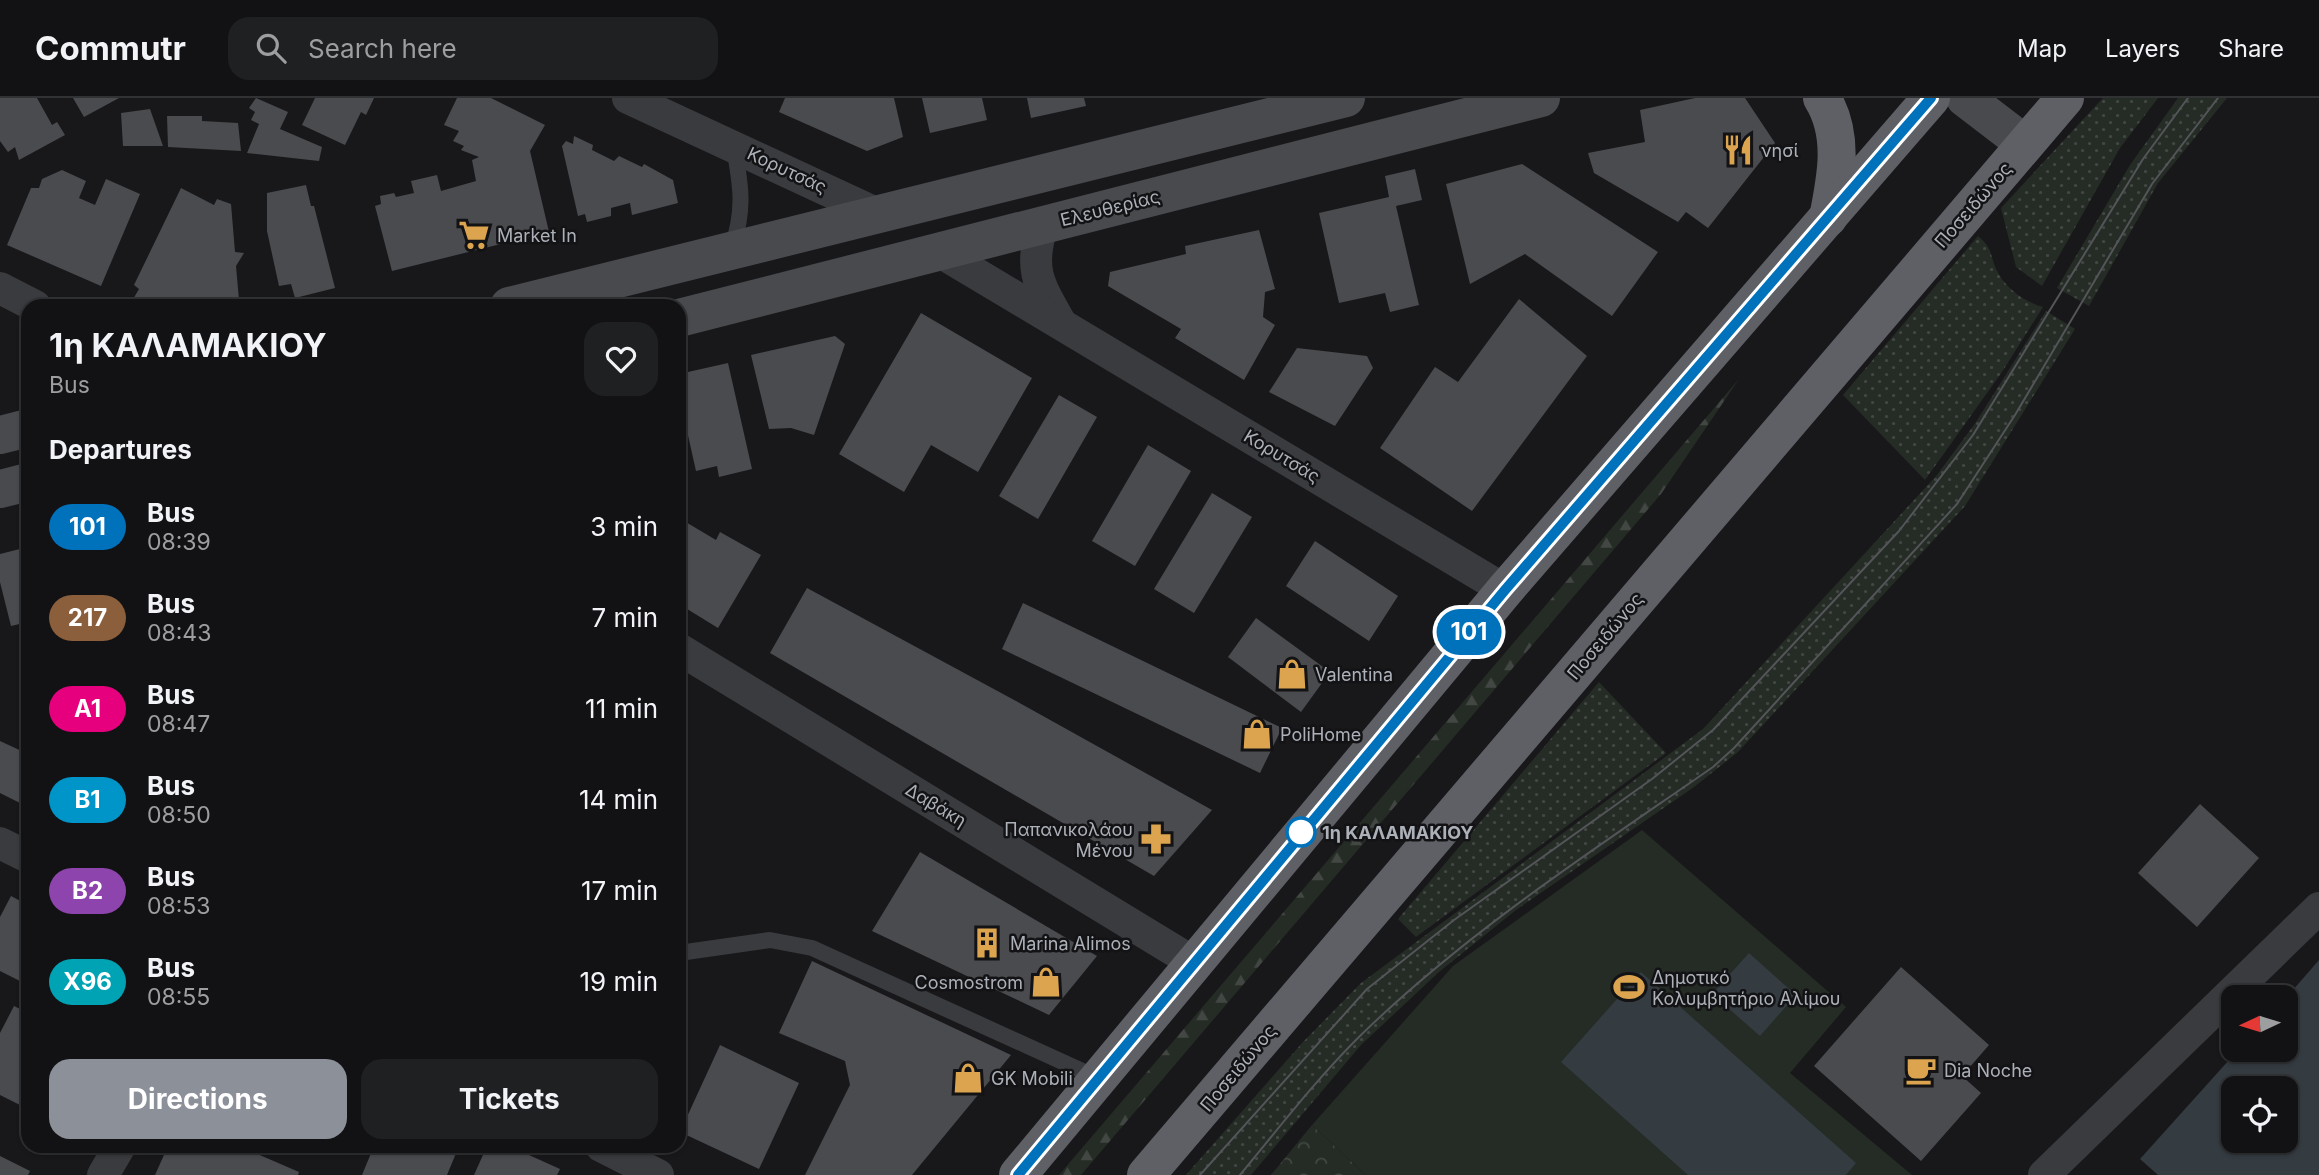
<!DOCTYPE html>
<html lang="en">
<head>
<meta charset="utf-8">
<style>
  :root { --surface:#121214; --page:#1f2022; --text:#f1f3f6; --muted:#9c9ea0; --line:#313234; --accent:#8c9099 }
  body { margin:0; font-family:Inter,sans-serif; background:var(--page); color:var(--text); height:100vh; display:flex; flex-direction:column; font-size:26px; white-space:nowrap }
  * { box-sizing:border-box; margin:0 }
  p { font-size:23px; color:var(--muted) }
  .icon { flex:none; width:38px; height:38px; fill:none; stroke:currentColor; stroke-width:2; stroke-linecap:round; stroke-linejoin:round }
  .map { position:relative; flex:1; overflow:hidden }
  .drawer { position:absolute; left:21px; top:201px; width:665px; height:854px; display:flex; flex-direction:column; background:var(--surface); border-radius:21px; box-shadow:0 2px 5px #0004,0 0 0 2px var(--line) }
  .drawer>* { flex:none }
  .badge { padding:0 14px; border-radius:23px; font-size:24px; line-height:46px }
  .needle { width:46px; rotate:266deg }
  .fabs { position:absolute; left:2221px; top:887px; display:grid; gap:14px }
  .fabs a { display:grid; place-items:center; width:77px; height:77px; border-radius:14px; background:var(--surface); box-shadow:0 2px 5px #0004,0 0 0 2px var(--line); font-size:35px }
  .map>.badge { position:absolute; translate:-50% -50%; box-shadow:0 0 0 4px #fff }
  h2 { padding:0 28px; font-size:26px; line-height:63px }
  .round { display:grid; place-items:center; flex:none; width:74px; height:74px; border-radius:21px; background:var(--page) }
  .headline { display:flex; align-items:center; justify-content:space-between; height:119px; padding:0 28px }
  h1 { font-size:33px; font-weight:700; line-height:52px }
  .cta { display:flex; gap:14px; margin-top:auto; padding:14px 28px }
  .cta a { flex:1; height:80px; border-radius:21px; background:var(--accent); color:#fff; font-size:28px; font-weight:700; line-height:80px; text-align:center }
  .cta a+a { background:var(--page); color:var(--text) }
  ul { padding:0; list-style:none }
  li { display:flex; align-items:center; gap:21px; height:91px; padding:0 28px }
  li div { flex:1 }
  li b { display:block; font-size:26px }
  li em { font-style:normal }
  li .badge { min-width:77px; font-weight:700; text-align:center }
  header { display:flex; align-items:center; gap:42px; box-sizing:border-box; height:98px; padding:0 35px; background:var(--surface); border-bottom:2px solid var(--line) }
  header strong { font-size:33px }
  nav { display:flex; gap:38px; margin-inline-start:auto; font-size:24px }
  .search { width:490px; height:63px; background:var(--page); display:flex; align-items:center; gap:18px; box-sizing:border-box; padding:0 24px; border-radius:21px; color:var(--muted); font-size:26px }
  .map>svg:first-child { display:block }
  .grass { fill:url(#grass-dots) }
  .forest { fill:url(#forest-firs) }
  .park { fill:url(#park-crowns) }
  .garden { fill:#252b25 }
  .water { fill:#343b41; fill-rule:evenodd }
  .building { fill:#4a4b4f }
  .lines { fill:none; stroke-linecap:round; stroke-linejoin:round }
  .service { stroke:#3a3b3e; stroke-width:16 }
  .minor { stroke:#3a3b3e; stroke-width:32 }
  .secondary { stroke:#484a4e; stroke-width:38 }
  .trunk { stroke:#5e6066; stroke-width:38 }
  .tram { stroke:#535559; stroke-width:2 }
  .line-casing { stroke:#fff; stroke-width:16 }
  .line { stroke:#0072bc; stroke-width:10 }
  .stop-dot { fill:#fff; stroke:#0072bc; stroke-width:3.5 }
  .labels { text-anchor:middle; dominant-baseline:central; stroke-width:5; stroke-linejoin:round; paint-order:stroke }
  .poi-label { font-size:18px; fill:#acb0b8; stroke:#131315; text-anchor:start }
  .street-label { font-size:18px; fill:#acb0b8; stroke:#131315 }
  .stop-label { font-size:18px; font-weight:bold; fill:#acb0b8; stroke:#131315; text-anchor:start }
</style>
</head>
<body>
<header>
<strong>Commutr</strong>
<div class="search"><svg class="icon" aria-label="search" viewBox="0 0 24 24"><circle cx="10" cy="10" r="6"/><path d="M15 15l6 6"/></svg>Search here</div>
<nav><a>Map</a><a>Layers</a><a>Share</a></nav>
</header>
<div class="map">
<svg width="2319" height="1077" viewBox="0 0 2319 1077">
  <defs>
    <pattern id="grass-dots" width="8" height="8" patternUnits="userSpaceOnUse" patternTransform="scale(1.75)"><rect width="8" height="8" fill="#252b25"/><path d="M2 2h.1M6 6h.1" fill="none" stroke="#424743" stroke-width="1.8" stroke-linecap="round"/></pattern>
    <pattern id="forest-firs" width="22" height="20" patternUnits="userSpaceOnUse" patternTransform="scale(1.75)"><rect width="22" height="20" fill="#252b25"/><path d="M5 1l3.5 6h-7zM16 11l3.5 6h-7z" fill="#424743"/></pattern>
    <pattern id="park-crowns" width="20" height="18" patternUnits="userSpaceOnUse" patternTransform="scale(1.75)"><rect width="20" height="18" fill="#252b25"/><path d="M2 6a3 3 0 1 1 6 0M12 15a3 3 0 1 1 6 0" fill="none" stroke="#424743"/></pattern>
  </defs>
  <rect width="100%" height="100%" fill="#18181a"/>
  <!-- grass -->
  <g class="grass">
    <polygon points="2103,0 2158,0 2120,50 2042,188 2016,169 2001,110"/>
    <polygon points="2178,0 2227,0 2158,85 2089,208 2057,190 2130,67"/>
    <path d="M1978,138C1993,151 1989,154 1996,171C2005,190 2023,203 2043,209L2002,274L1925,382L1843,297Z"/>
    <polygon points="2046,213 2075,231 1965,408 1738,654 1694,689 1516,812 1439,874 1361,947 1251,1077 1186,1077 1303,944 1361,885 1703,631 1937,377 1976,324"/>
    <polygon points="1599,584 1666,655 1416,839 1398,821"/>
  </g>
  <!-- forest -->
  <polygon class="forest" points="1739,281 1661,396 1081,1077 1059,1077"/>
  <!-- park -->
  <polygon class="park" points="1312,1027 1366,1077 1271,1077"/>
  <!-- garden -->
  <polygon class="garden" points="1642,732 1846,909 1790,975 1912,1077 1366,1077 1312,1027 1453,868"/>
  <!-- water -->
  <g class="water">
    <polygon points="1749,855 1796,897 1760,938 1712,896"/>
    <path d="M2319,862V1077H2158L2140,1061L2238,952H2286V900ZM2286,990V1043H2233V990Z"/>
    <polygon points="1641,874 1856,1065 1846,1077 1688,1077 1561,964"/>
  </g>
  <!-- building -->
  <g class="building">
    <polygon points="0,0 37,0 52,27 57,24 65,37 19,62 15,49 8,54 0,43"/>
    <polygon points="73,0 119,0 84,19"/>
    <polygon points="256,0 288,14 280,31 322,49 319,63 247,55 259,26 251,22 255,14 249,10"/>
    <polygon points="315,0 374,0 366,17 361,14 345,47 302,27"/>
    <polygon points="457,0 491,0 545,27 530,53 549,134 392,173 375,108 381,106 380,98 394,95 396,99 414,95 411,83 437,77 441,93 476,83 472,62 479,59 461,52 464,48 453,43 459,33 444,27"/>
    <polygon points="785,0 894,0 903,39 867,53 779,14"/>
    <polygon points="922,0 982,0 987,22 930,35"/>
    <polygon points="1027,0 1084,0 1086,8 1031,20"/>
    <polygon points="1695,0 1745,0 1775,45 1708,130 1686,114 1678,124 1594,75 1588,55 1645,44 1640,12"/>
    <polygon points="150,11 163,48 123,48 121,15"/>
    <polygon points="167,18 202,18 202,23 238,25 241,53 168,49"/>
    <polygon points="574,38 593,47 592,52 614,63 619,58 642,69 644,66 673,82 678,105 632,117 630,105 611,110 611,118 587,124 585,116 578,118 562,48 566,43 573,46"/>
    <polygon points="1522,66 1658,154 1612,218 1525,156 1470,186 1446,86"/>
    <polygon points="1415,71 1422,102 1396,108 1419,207 1390,214 1385,195 1339,205 1319,115 1389,99 1385,78"/>
    <polygon points="62,72 86,83 79,100 95,107 106,81 140,96 101,188 7,147 31,90 39,90 42,81"/>
    <polygon points="306,87 311,108 314,108 335,190 295,200 291,186 279,188 267,133 267,95"/>
    <polygon points="181,90 214,107 217,101 231,106 235,154 244,155 236,168 239,202 212,208 140,208 132,203 139,191 134,187"/>
    <polygon points="1259,132 1275,191 1265,194 1263,219 1275,227 1244,282 1175,240 1181,231 1108,188 1110,174 1186,156 1185,148"/>
    <polygon points="1519,201 1587,258 1472,413 1380,350 1435,269 1458,284"/>
    <polygon points="921,215 1032,280 978,374 931,347 904,394 839,356"/>
    <polygon points="835,238 845,246 814,337 791,330 769,331 751,257"/>
    <polygon points="1297,250 1367,258 1373,270 1335,328 1269,294"/>
    <polygon points="728,265 752,371 719,379 717,368 696,373 679,297 679,276"/>
    <polygon points="1059,297 1097,319 1038,421 999,398"/>
    <polygon points="1148,347 1191,373 1135,468 1092,443"/>
    <polygon points="1212,395 1252,419 1194,515 1154,491"/>
    <polygon points="679,420 716,442 720,434 761,457 718,530 679,506"/>
    <polygon points="1315,443 1398,498 1369,543 1286,488"/>
    <polygon points="28,449 28,524 11,528 0,484 0,456"/>
    <polygon points="807,490 1016,603 1212,712 1154,778 770,555"/>
    <polygon points="1023,505 1282,630 1260,675 1002,551"/>
    <polygon points="1256,520 1330,574 1301,614 1228,559"/>
    <polygon points="0,643 28,656 28,709 0,695"/>
    <polygon points="2200,706 2259,760 2197,829 2138,775"/>
    <polygon points="920,754 1097,858 1049,917 872,833"/>
    <polygon points="11,798 28,807 28,887 0,873 0,819"/>
    <polygon points="812,863 1011,957 912,1077 805,1077 850,987 845,963 779,935"/>
    <polygon points="1901,869 1989,947 1962,978 1981,995 1921,1063 1814,968"/>
    <polygon points="14,908 28,915 28,1011 0,997 0,935"/>
    <polygon points="720,947 799,985 759,1071 680,1034"/>
    <polygon points="168,1048 239,1048 299,1074 298,1077 155,1077"/>
    <polygon points="374,1048 459,1048 447,1077 362,1077"/>
    <polygon points="487,1048 509,1048 560,1071 557,1077 474,1077"/>
    <polygon points="0,1058 30,1073 28,1077 0,1077"/>
  </g>
  <g class="lines">
    <!-- service -->
    <g class="service">
      <path d="M732,150C745,111 741,88 734,49"/>
      <polyline points="679,855 770,842 812,850 1100,981"/>
    </g>
    <!-- minor -->
    <g class="minor">
      <polyline points="628,0 878,116"/>
      <path d="M1042,128C1029,171 1038,185 1059,222"/>
      <polyline points="940,154 1505,492"/>
      <polyline points="0,190 35,208"/>
      <polyline points="679,551 1193,864"/>
      <polyline points="0,745 28,759"/>
      <polyline points="601,1048 658,1077"/>
      <polyline points="103,1077 120,1048"/>
      <polyline points="2044,1077 2319,810"/>
    </g>
    <!-- secondary -->
    <g class="secondary">
      <polyline points="1965,0 2025,46"/>
      <polyline points="509,208 1346,0"/>
      <polyline points="679,220 1541,0"/>
      <polyline points="0,337 28,330"/>
      <polyline points="0,391 28,384"/>
    </g>
    <!-- trunk -->
    <g class="trunk">
      <path d="M1822,0C1845,37 1836,80 1828,120"/>
      <polyline points="1018,1077 1505,492 1931,0"/>
      <polyline points="1146,1077 2065,0"/>
    </g>
    <!-- tram -->
    <g class="tram">
      <polyline points="1200,1077 1367,891 1454,822 1652,681 1713,632 1899,433 1973,337 2143,61 2188,0"/>
      <path d="M1240,1077C1279,1030 1318,979 1362,936C1468,833 1592,753 1713,669L1734,650L1957,406L2015,317L2152,86L2218,0"/>
    </g>
  </g>
  <g class="lines">
    <!-- line casing -->
    <g class="line-casing">
      <polyline id="line" points="1018,1077 1505,492 1931,0"/>
    </g>
    <!-- line -->
    <use href="#line" class="line"/>
  </g>
  <!-- icons -->
  <defs>
    <g id="restaurant-bare" transform="scale(2.415)"><path d="M-5-6h1v4h1v-4h1v4h1v-4h1v5L-1.5 .5V6h-2V.5L-5-1ZM5-6V6H3V1.5H1.5Q1.5-4 5-6Z" fill="#dca44e" stroke="#131315" stroke-width="2.5" paint-order="stroke"/></g>
    <g id="supermarket-bare" transform="scale(2.415)"><path d="M-6-5.5h2.5l.6 2H6L4.5 2H-2.5L-4.4-4H-6ZM-1.5 3.2a1.3 1.3 0 1 0 .1 0ZM3 3.2a1.3 1.3 0 1 0 .1 0Z" fill="#dca44e" stroke="#131315" stroke-width="2.5" paint-order="stroke"/></g>
    <g id="shop-bare" transform="scale(2.415)"><path d="M-5-2.5h2.3a2.7 3.5 0 0 1 5.4 0H5L5.5 6h-11ZM-1.5-2.5h3a1.5 2.3 0 0 0-3 0Z" fill="#dca44e" stroke="#131315" stroke-width="2.5" paint-order="stroke"/></g>
    <g id="pharmacy-bare" transform="scale(2.415)"><path d="M-2-6h4v4h4v4h-4v4h-4v-4h-4v-4h4Z" fill="#dca44e" stroke="#131315" stroke-width="2.5" paint-order="stroke"/></g>
    <g id="building-bare" transform="scale(2.415)"><path d="M-4-6H4V6H1V3H-1V6H-4ZM-2.5-4.3h1.7v1.8h-1.7ZM.8-4.3h1.7v1.8H.8ZM-2.5-1h1.7V.8h-1.7ZM.8-1h1.7V.8H.8Z" fill="#dca44e" stroke="#131315" stroke-width="2.5" paint-order="stroke"/></g>
    <g id="stadium-bare" transform="scale(2.415)"><path d="M0-5a6.5 5 0 1 0 0 10a6.5 5 0 1 0 0-10ZM-3.5-1.8h7v3.6h-7Z" fill="#dca44e" stroke="#131315" stroke-width="2.5" paint-order="stroke"/></g>
    <g id="cafe-bare" transform="scale(2.415)"><path d="M-5.5-4.5H6V0H3Q3 3.5 0 3.5H-2.5Q-5.5 3.5-5.5 0ZM3-3.2v2h1.7v-2ZM-6 4.5H4V6H-6Z" fill="#dca44e" stroke="#131315" stroke-width="2.5" paint-order="stroke"/></g>
  </defs>
  <g fill-rule="evenodd">
    <use href="#restaurant-bare" x="1738" y="52"/>
    <use href="#supermarket-bare" x="474" y="137"/>
    <use href="#shop-bare" x="1292" y="576"/>
    <use href="#shop-bare" x="1257" y="636"/>
    <use href="#pharmacy-bare" x="1156" y="741"/>
    <use href="#building-bare" x="987" y="845"/>
    <use href="#shop-bare" x="1046" y="884"/>
    <use href="#stadium-bare" x="1629" y="889"/>
    <use href="#cafe-bare" x="1921" y="972"/>
    <use href="#shop-bare" x="968" y="980"/>
  </g>
  <!-- markers -->
  <circle class="stop-dot" cx="1301" cy="734" r="14"/>
  <g class="labels">
    <!-- poi labels -->
    <g class="poi-label">
      <text x="1761" y="52">νησί</text>
      <text x="497" y="137">Market In</text>
      <text x="1315" y="576">Valentina</text>
      <text x="1280" y="636">PoliHome</text>
      <text x="1133" y="731" text-anchor="end">Παπανικολάου<tspan x="1133" dy="21">Μένου</tspan></text>
      <text x="1010" y="845">Marina Alimos</text>
      <text x="1652" y="879">Δημοτικό<tspan x="1652" dy="21">Κολυμβητήριο Αλίμου</tspan></text>
      <text x="1023" y="884" text-anchor="end">Cosmostrom</text>
      <text x="1944" y="972">Dia Noche</text>
      <text x="991" y="980">GK Mobili</text>
    </g>
    <!-- street labels -->
    <g class="street-label">
      <text transform="translate(787 72) rotate(25)">Κορυτσάς</text>
      <text transform="translate(1973 107) rotate(-49)">Ποσειδώνος</text>
      <text transform="translate(1110 110) rotate(-14)">Ελευθερίας</text>
      <text transform="translate(1282 358) rotate(31)">Κορυτσάς</text>
      <text transform="translate(1605 538) rotate(-50)">Ποσειδώνος</text>
      <text transform="translate(936 707) rotate(31)">Δαβάκη</text>
      <text transform="translate(1238 970) rotate(-50)">Ποσειδώνος</text>
    </g>
    <!-- stop labels -->
    <g class="stop-label">
      <text x="1322" y="734">1η ΚΑΛΑΜΑΚΙΟΥ</text>
    </g>
  </g>
</svg>
<div class="fabs">
<a><svg class="needle" viewBox="-14 -14 28 28"><path d="M0-13l5 13h-10z" fill="#e53935"/><path d="M0 13l5-13h-10z" fill="#9c9ea0"/></svg></a>
<a><svg class="icon" aria-label="locate" viewBox="0 0 24 24"><circle cx="12" cy="12" r="6"/><path d="M12 2v4M12 18v4M2 12h4M18 12h4"/></svg></a>
</div>
<b class="badge" style="left:1469px;top:534px;background:#0072bc;color:#fff">101</b>
<section class="drawer">
<div class="headline"><div><h1>1η ΚΑΛΑΜΑΚΙΟΥ</h1><p>Bus</p></div><a class="round"><svg class="icon" aria-label="heart" viewBox="0 0 24 24"><path d="M12 20l-8-8c-3-5 5-10 8-4 3-6 11-1 8 4z"/></svg></a></div>
<h2>Departures</h2>
<ul>
<li><span class="badge" style="background:#0072bc;color:#fff">101</span><div><b>Bus</b><p>08:39</p></div><em>3 min</em></li>
<li><span class="badge" style="background:#8b5e3c;color:#fff">217</span><div><b>Bus</b><p>08:43</p></div><em>7 min</em></li>
<li><span class="badge" style="background:#e6007e;color:#fff">Α1</span><div><b>Bus</b><p>08:47</p></div><em>11 min</em></li>
<li><span class="badge" style="background:#0095c8;color:#fff">Β1</span><div><b>Bus</b><p>08:50</p></div><em>14 min</em></li>
<li><span class="badge" style="background:#8e44ad;color:#fff">Β2</span><div><b>Bus</b><p>08:53</p></div><em>17 min</em></li>
<li><span class="badge" style="background:#00a3b4;color:#fff">Χ96</span><div><b>Bus</b><p>08:55</p></div><em>19 min</em></li>
</ul>
<div class="cta"><a>Directions</a><a>Tickets</a></div>
</section>
</div>
</body>
</html>
